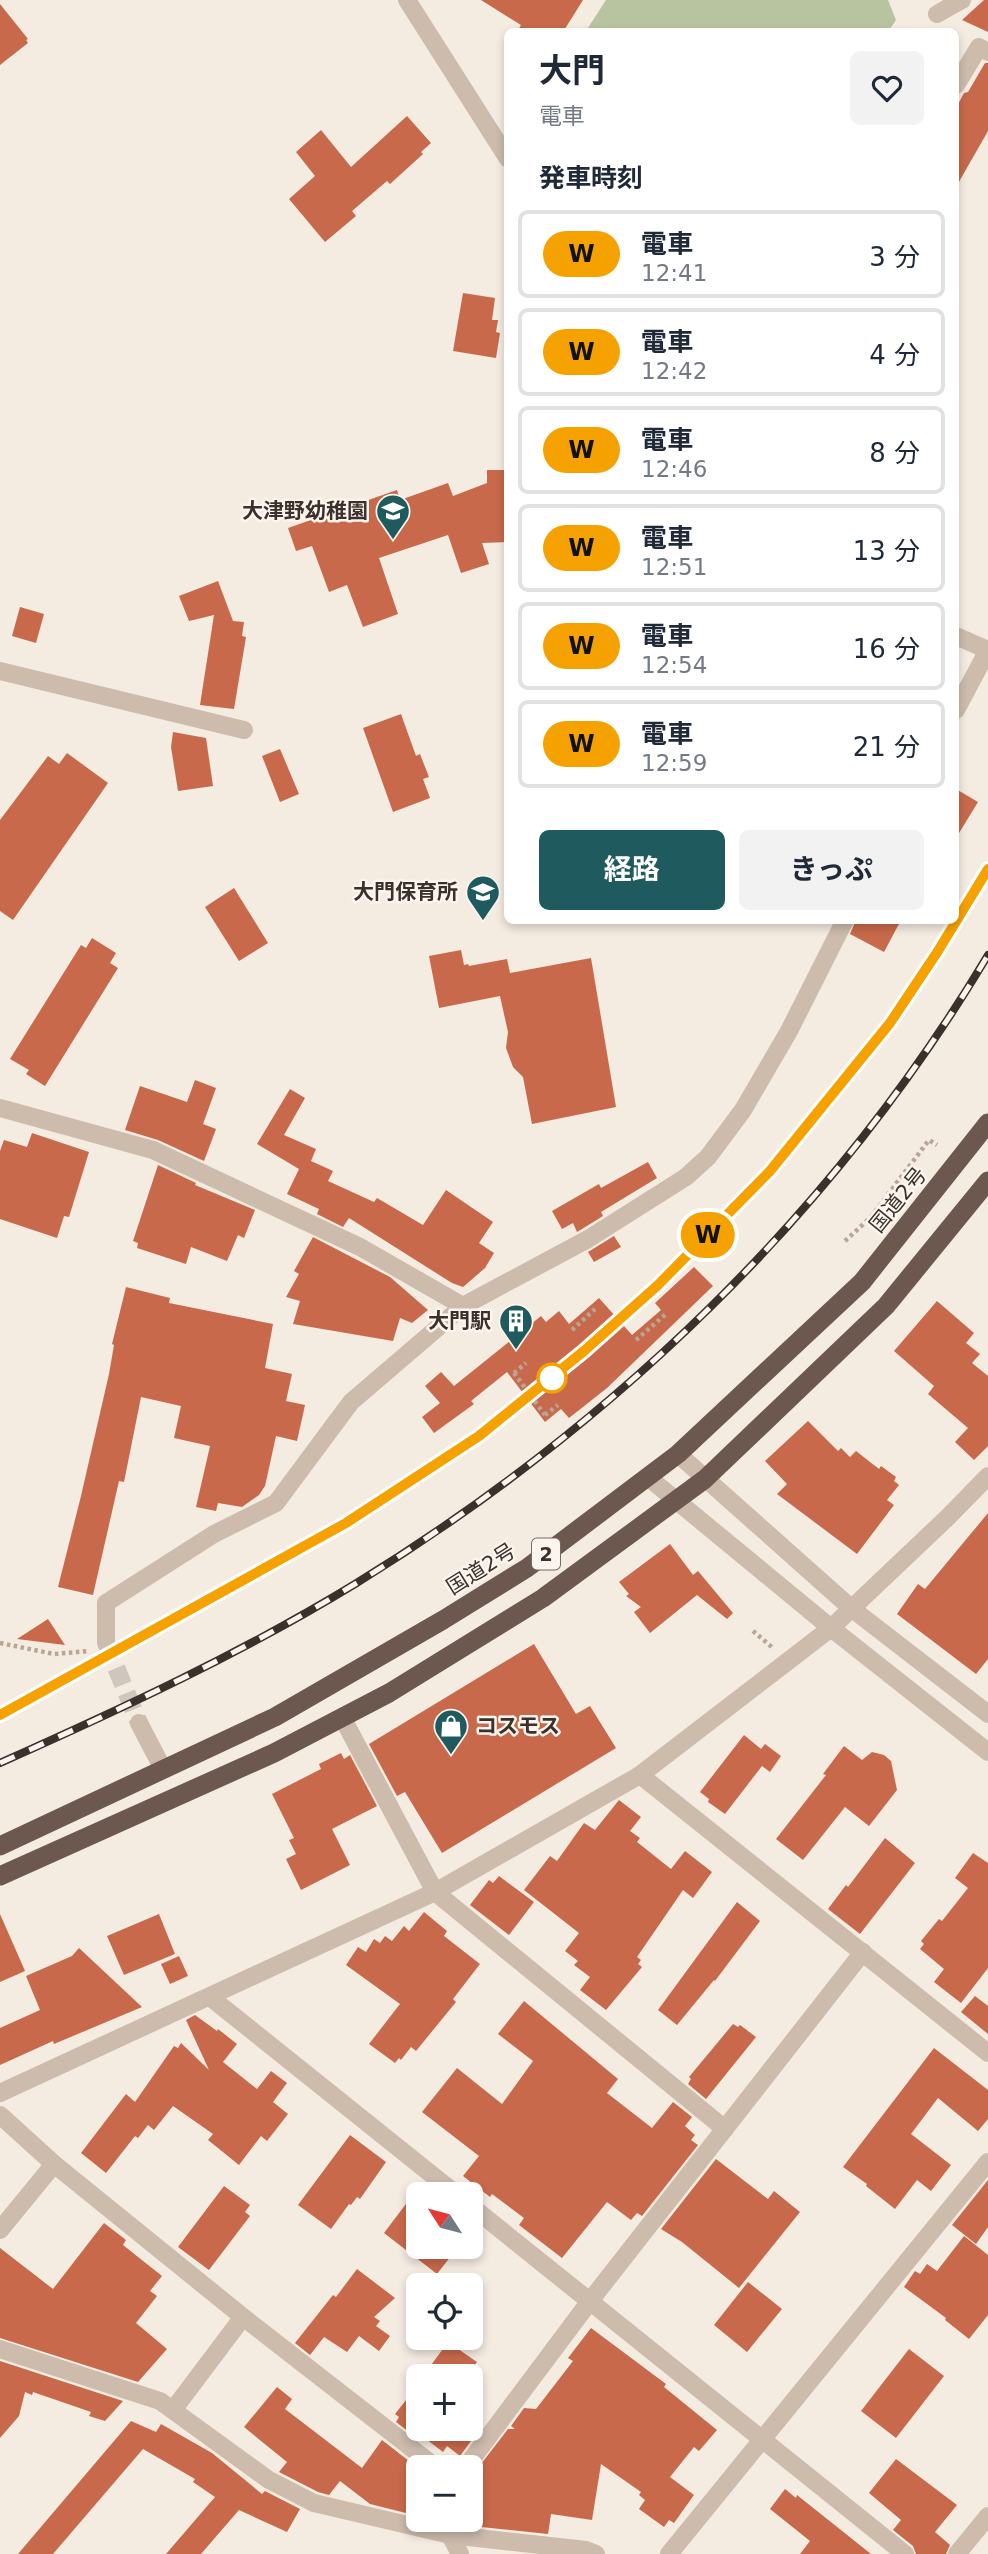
<!DOCTYPE html>
<html lang="ja">
<head>
<meta charset="utf-8">
<style>
  :root { --surface:#fff; --page:#f2f2f3; --text:#1f2937; --muted:#747a83; --line:#e0e1e3; --accent:#1f5a5e }
  body { margin:0; font-family:"DejaVu Sans","Noto Sans JP",sans-serif; background:var(--page); color:var(--text); height:100vh; display:flex; flex-direction:column; font-size:26px; white-space:nowrap }
  * { box-sizing:border-box; margin:0 }
  p { font-size:23px; color:var(--muted) }
  .icon { flex:none; width:38px; height:38px; fill:none; stroke:currentColor; stroke-width:2; stroke-linecap:round; stroke-linejoin:round }
  .map { position:relative; flex:1; overflow:hidden }
  .details { position:absolute; left:504px; top:28px; width:455px; height:896px; display:flex; flex-direction:column; background:var(--surface); border-radius:10px; box-shadow:0 4px 10px #0003 }
  .details>* { flex:none }
  .badge { padding:0 14px; border-radius:23px; font-size:24px; line-height:46px }
  .needle { width:46px; rotate:306deg }
  .buttons { position:absolute; left:406px; top:2182px; display:grid; gap:14px }
  .buttons a { display:grid; place-items:center; width:77px; height:77px; border-radius:10px; background:var(--surface); box-shadow:0 4px 10px #0003; font-size:35px }
  .map>.badge { position:absolute; translate:-50% -50%; box-shadow:0 0 0 4px #fff }
  h2 { padding:0 35px; font-size:26px; line-height:63px }
  .round { display:grid; place-items:center; flex:none; width:74px; height:74px; border-radius:10px; background:var(--page) }
  .headline { display:flex; align-items:center; justify-content:space-between; height:119px; padding:0 35px }
  h1 { font-size:33px; font-weight:700; line-height:52px }
  .primary-button { display:flex; gap:14px; margin-top:auto; padding:14px 35px }
  .primary-button a { flex:1; height:80px; border-radius:10px; background:var(--accent); color:#fff; font-size:28px; font-weight:700; line-height:80px; text-align:center }
  .primary-button a+a { background:var(--page); color:var(--text) }
  ul { padding:0; list-style:none }
  li { display:flex; align-items:center; gap:21px; height:88px; margin:0 14px 10px; padding:0 21px; border:4px solid var(--line); border-radius:10px }
  li div { flex:1 }
  li b { display:block; font-size:26px }
  li em { font-style:normal }
  li .badge { min-width:77px; font-weight:700; text-align:center }
  .map>svg:first-child { display:block }
  .green { fill:#b8c4a0 }
  .building { fill:#c8694b }
  .lines { fill:none; stroke-linecap:round; stroke-linejoin:round }
  .minor-tunnel { stroke:#cfc6bd; stroke-width:18; stroke-dasharray:18 9; stroke-linecap:butt }
  .path { stroke:#b9a596; stroke-width:4.5; stroke-dasharray:3.5 3.5; stroke-linecap:butt }
  .minor { stroke:#cdbbac; stroke-width:18 }
  .tertiary { stroke:#cdbbac; stroke-width:18 }
  .trunk { stroke:#6c584f; stroke-width:19 }
  .rail-casing { stroke:#3b302b; stroke-width:8 }
  .rail { stroke:#fbf5ee; stroke-width:5; stroke-dasharray:16; stroke-linecap:butt }
  .path-bridge { stroke:#b9a596; stroke-width:4.5; stroke-dasharray:3.5 3.5; stroke-linecap:butt }
  .line-casing { stroke:#fff; stroke-width:16 }
  .line { stroke:#f5a200; stroke-width:10 }
  .stop-dot { fill:#fff; stroke:#f5a200; stroke-width:3.5 }
  .labels { text-anchor:middle; dominant-baseline:central; stroke-width:5; stroke-linejoin:round; paint-order:stroke }
  .shield { fill:#fbf5ee; stroke:#756b66; stroke-width:2 }
  .shield-label { font-size:19px; font-weight:bold; fill:#3b302b }
  .poi-label { font-size:21px; font-weight:bold; fill:#3b302b; stroke:#fbf5ee; text-anchor:end }
  .street-label { font-size:21px; fill:#3b302b; stroke:#fbf5ee }
</style>
</head>
<body>
<div class="map">
<svg width="988" height="2554" viewBox="0 0 988 2554">
  <rect width="100%" height="100%" fill="#f4ebe1"/>
  <!-- green -->
  <polygon class="green" points="606,0 888,0 896,20 888,32 586,31"/>
  <!-- building -->
  <g class="building">
    <polygon points="481,0 583,0 563,32 517,32 521,25"/>
    <polygon points="984,0 988,0 988,32 962,20"/>
    <polygon points="0,4 28,39 26,40 28,43 0,65"/>
    <polygon points="985,63 988,63 988,131 956,187 956,108 964,93 968,92"/>
    <polygon points="407,116 431,143 421,152 423,154 390,184 387,181 352,211 356,216 325,242 289,199 315,176 296,152 321,130 351,167"/>
    <polygon points="463,293 495,298 492,320 498,320 496,332 500,333 496,358 453,351"/>
    <polygon points="487,470 508,470 508,542 482,543 489,564 461,573 448,535 379,558 398,614 363,627 347,585 329,592 312,546 296,551 288,528 397,490 400,500 448,483 453,496 487,483"/>
    <polygon points="218,581 233,621 244,622 242,636 246,637 234,709 200,705 214,615 189,621 179,596"/>
    <polygon points="20,607 44,614 36,643 12,636"/>
    <polygon points="401,714 416,756 420,754 429,777 423,779 430,798 393,812 363,728"/>
    <polygon points="173,732 206,738 213,786 178,791 171,747"/>
    <polygon points="280,749 299,794 280,802 262,756"/>
    <polygon points="67,753 108,783 13,920 0,911 0,820 48,756 59,764"/>
    <polygon points="956,789 978,802 956,838"/>
    <polygon points="234,888 268,943 239,961 205,907"/>
    <polygon points="856,920 901,920 884,952 850,934"/>
    <polygon points="92,938 116,953 110,963 118,968 45,1086 26,1074 29,1070 10,1059 81,945 86,948"/>
    <polygon points="461,950 464,965 468,964 469,966 507,959 510,973 591,958 616,1107 532,1124 523,1077 513,1067 506,1048 508,1032 500,996 439,1008 429,956"/>
    <polygon points="195,1080 216,1088 203,1124 216,1129 204,1161 158,1140 125,1130 140,1086 187,1102"/>
    <polygon points="290,1089 305,1098 284,1135 316,1149 311,1161 333,1171 328,1181 374,1202 377,1198 423,1225 446,1190 493,1222 479,1243 494,1253 485,1268 463,1287 452,1283 349,1218 343,1227 317,1214 319,1209 287,1194 299,1169 257,1144"/>
    <polygon points="32,1133 89,1152 69,1217 64,1216 57,1238 0,1219 0,1151 4,1140 27,1147"/>
    <polygon points="648,1162 657,1178 601,1212 603,1216 582,1229 577,1232 573,1223 562,1229 552,1211 599,1184 601,1188"/>
    <polygon points="158,1165 196,1183 195,1185 255,1210 244,1238 238,1235 227,1261 191,1247 186,1264 137,1248 138,1243 133,1241"/>
    <polygon points="614,1236 621,1247 594,1262 588,1252"/>
    <polygon points="313,1237 390,1277 428,1310 412,1323 400,1318 393,1341 293,1324 300,1301 286,1297 299,1274 294,1271"/>
    <polygon points="694,1267 713,1286 607,1388 569,1418 561,1409 545,1422 507,1372 471,1401 474,1404 434,1433 422,1417 440,1403 425,1386 441,1372 454,1386 541,1316 546,1322 559,1311 569,1324 599,1298 632,1335 661,1310 655,1303"/>
    <polygon points="126,1287 170,1298 169,1303 273,1324 265,1368 292,1374 286,1401 305,1405 297,1441 276,1436 265,1486 259,1495 242,1507 218,1503 216,1511 196,1507 210,1446 174,1438 181,1406 141,1397 124,1482 119,1481 93,1595 58,1587 81,1496 109,1374 114,1345 112,1344"/>
    <polygon points="937,1301 974,1333 966,1343 980,1354 972,1363 988,1376 988,1446 974,1460 955,1442 968,1428 928,1394 934,1386 894,1351"/>
    <polygon points="808,1421 838,1451 841,1448 850,1457 856,1451 879,1469 881,1466 896,1477 894,1481 899,1485 887,1500 894,1505 857,1554 777,1494 787,1484 765,1461"/>
    <polygon points="988,1513 988,1659 976,1674 897,1614 918,1584 925,1589"/>
    <polygon points="670,1544 693,1575 698,1571 733,1613 727,1619 697,1595 650,1633 634,1612 641,1607 626,1596 629,1594 619,1582"/>
    <polygon points="48,1619 65,1645 17,1639"/>
    <polygon points="534,1644 576,1714 590,1706 616,1748 442,1853 405,1792 397,1796 369,1744"/>
    <polygon points="744,1735 761,1749 765,1744 781,1756 770,1772 762,1766 725,1814 708,1802 709,1799 700,1792"/>
    <polygon points="844,1746 862,1760 872,1752 884,1755 891,1761 897,1790 869,1826 845,1807 803,1860 776,1839 826,1775 823,1774"/>
    <polygon points="341,1753 344,1759 350,1755 377,1806 332,1829 350,1865 301,1890 286,1859 296,1854 289,1840 294,1838 272,1794 321,1769 319,1764"/>
    <polygon points="619,1800 641,1817 630,1831 640,1838 637,1842 671,1869 685,1851 712,1872 693,1898 683,1890 637,1957 641,1960 638,1964 642,1967 606,2010 580,1990 590,1977 574,1965 578,1961 565,1951 579,1933 524,1890 550,1856 557,1861 584,1823 595,1830"/>
    <polygon points="885,1838 915,1863 860,1934 828,1909 846,1885 848,1887"/>
    <polygon points="973,1853 988,1863 988,1968 961,2003 934,1982 944,1969 920,1949 924,1944 921,1941 939,1919 942,1921 968,1888 955,1878"/>
    <polygon points="499,1876 534,1902 509,1935 470,1905 489,1880 493,1883"/>
    <polygon points="737,1902 760,1921 715,1981 714,1980 677,2025 658,2010"/>
    <polygon points="424,1912 447,1931 444,1936 480,1964 453,1999 456,2002 416,2051 411,2047 401,2060 399,2058 395,2063 369,2044 400,2004 346,1965 358,1947 366,1952 374,1939 380,1943 385,1936 392,1941 404,1926 409,1931"/>
    <polygon points="0,1914 25,1971 0,1982"/>
    <polygon points="159,1914 175,1954 124,1975 107,1936"/>
    <polygon points="79,1948 142,2007 54,2044 53,2041 0,2065 0,2028 40,2010 26,1976 72,1956"/>
    <polygon points="179,1956 188,1976 170,1984 161,1964"/>
    <polygon points="975,1996 988,2006 988,2034 961,2012"/>
    <polygon points="524,2001 618,2079 607,2093 652,2128 673,2102 692,2117 685,2126 695,2135 691,2140 698,2145 642,2216 637,2213 631,2220 607,2202 562,2258 519,2225 524,2218 492,2194 490,2197 463,2176 479,2156 422,2112 457,2068 502,2104 533,2061 498,2034"/>
    <polygon points="195,2015 217,2031 218,2029 237,2044 223,2062 257,2089 271,2071 287,2083 273,2102 288,2114 267,2141 261,2136 239,2165 208,2140 213,2134 173,2106 154,2130 148,2125 138,2138 135,2136 106,2173 81,2153 126,2094 135,2102 174,2046 178,2048 181,2043 209,2070 186,2020"/>
    <polygon points="733,2024 738,2027 740,2025 756,2037 706,2099 688,2084 691,2079 689,2077"/>
    <polygon points="934,2048 988,2090 988,2119 978,2131 938,2098 911,2134 951,2165 931,2191 917,2180 895,2209 866,2186 867,2184 843,2167"/>
    <polygon points="350,2135 386,2162 360,2199 357,2197 351,2205 349,2204 331,2229 298,2205"/>
    <polygon points="716,2159 768,2199 774,2191 800,2212 739,2288 682,2242 661,2229"/>
    <polygon points="988,2180 988,2227 976,2244 952,2225"/>
    <polygon points="224,2186 250,2205 245,2212 250,2216 209,2270 178,2247"/>
    <polygon points="418,2188 418,2247 458,2247 437,2274 384,2233"/>
    <polygon points="104,2223 126,2240 123,2245 162,2276 150,2291 157,2296 136,2323 167,2349 138,2382 0,2338 0,2248 53,2289"/>
    <polygon points="964,2236 988,2255 988,2315 969,2339 945,2320 946,2318 904,2287 915,2271 920,2274 927,2264 937,2271"/>
    <polygon points="357,2269 395,2298 374,2317 380,2321 376,2326 390,2336 379,2351 359,2336 347,2352 324,2337 310,2355 295,2343 333,2295 336,2297"/>
    <polygon points="748,2282 782,2309 747,2352 714,2325"/>
    <polygon points="591,2328 666,2384 664,2387 717,2430 699,2451 694,2447 670,2477 694,2495 674,2523 669,2520 664,2527 639,2509 645,2500 639,2495 641,2492 601,2464 592,2520 551,2514 548,2534 481,2527 471,2511 474,2480 471,2479 471,2477 508,2429 515,2429 511,2426 524,2408 536,2409 573,2361 568,2358"/>
    <polygon points="448,2342 477,2362 467,2376 423,2376"/>
    <polygon points="909,2349 944,2376 896,2438 861,2411"/>
    <polygon points="0,2361 123,2401 105,2421 89,2416 91,2412 33,2392 32,2395 25,2392 19,2416 0,2438"/>
    <polygon points="418,2385 418,2429 464,2429 474,2437 460,2456 447,2446 443,2452 418,2433 418,2439 396,2422 399,2417 395,2414"/>
    <polygon points="277,2387 292,2399 285,2409 362,2468 382,2440 418,2468 418,2516 370,2504 340,2481 329,2495 318,2492 279,2472 287,2462 244,2427"/>
    <polygon points="131,2421 156,2432 161,2424 212,2453 262,2494 265,2491 300,2509 287,2532 239,2510 201,2554 166,2554 215,2497 193,2482 195,2479 143,2449 53,2554 18,2554"/>
    <polygon points="896,2459 957,2505 935,2532 950,2545 946,2554 916,2554 913,2546 893,2530 901,2520 869,2493"/>
    <polygon points="785,2489 796,2498 797,2495 871,2554 800,2554 810,2541 770,2509"/>
  </g>
  <g class="lines">
    <!-- minor-tunnel -->
    <polyline class="minor-tunnel" points="106,1643 139,1723"/>
    <!-- path -->
    <g class="path">
      <polyline points="845,1241 871,1217 929,1140 937,1145"/>
      <polyline points="572,1330 595,1309"/>
      <polyline points="636,1340 666,1314"/>
      <polyline points="514,1373 526,1363"/>
      <polyline points="545,1415 558,1405"/>
      <polyline points="753,1631 773,1648"/>
      <polyline points="0,1643 54,1654 89,1651"/>
    </g>
    <!-- minor -->
    <g class="minor">
      <polyline points="407,0 508,159"/>
      <polyline points="937,14 962,0"/>
      <polyline points="956,85 979,47 988,52"/>
      <polyline points="956,636 988,650"/>
      <polyline points="0,671 244,730"/>
      <polyline points="956,710 988,650"/>
      <polyline points="0,1108 153,1150 360,1247 463,1306 588,1239 686,1177 708,1157 743,1110 789,1031 845,920"/>
      <polyline points="106,1643 106,1603 214,1534 276,1503 351,1402 463,1306"/>
      <polyline points="342,1717 435,1892 725,2129"/>
      <polyline points="139,1723 163,1769"/>
      <polyline points="640,1775 988,2053"/>
      <polyline points="210,1997 456,2194"/>
      <polyline points="0,2093 435,1892 640,1775 831,1628 948,1517 988,1476"/>
      <polyline points="0,2115 54,2164 243,2317 437,2468"/>
      <polyline points="471,2206 905,2554"/>
      <polyline points="0,2230 54,2164"/>
      <polyline points="0,2349 160,2401 269,2480 314,2503 450,2535 586,2550 596,2554"/>
      <polyline points="173,2410 243,2317"/>
      <polyline points="465,2468 590,2301 863,1952"/>
      <polyline points="451,2520 450,2535 460,2554"/>
      <polyline points="669,2554 988,2162"/>
      <polyline points="957,2554 988,2516"/>
    </g>
    <!-- tertiary -->
    <g class="tertiary">
      <polyline points="678,1454 851,1608 988,1714"/>
      <polyline points="649,1478 831,1628 988,1752"/>
    </g>
    <!-- trunk -->
    <g class="trunk">
      <polyline points="0,1846 275,1717 443,1620 527,1568 678,1454 862,1282 988,1123"/>
      <polyline points="0,1876 274,1753 389,1693 543,1598 705,1479 886,1306 988,1181"/>
    </g>
    <!-- rail casing -->
    <g class="rail-casing">
      <g id="rail">
        <path d="M0,1715C161,1627 326,1543 476,1438C525,1404 571,1363 615,1324C716,1233 813,1131 892,1020C926,971 957,920 988,869"/>
        <path d="M0,1763C121,1709 242,1653 355,1584C612,1426 833,1215 988,955"/>
      </g>
    </g>
    <!-- rail -->
    <use href="#rail" class="rail"/>
    <!-- path-bridge -->
    <polyline class="path-bridge" points="514,1373 545,1415"/>
  </g>
  <g class="lines">
    <!-- line casing -->
    <g class="line-casing">
      <polyline id="line" points="0,1715 346,1523 479,1436 584,1351 658,1285 770,1171 890,1023 938,951 988,869"/>
    </g>
    <!-- line -->
    <use href="#line" class="line"/>
  </g>
  <!-- icons -->
  <defs>
    <g id="school-pin" transform="scale(1.75)"><path d="M0 17L-7.5 6A9.5 9.5 0 1 1 7.5 6Z" fill="#1f5a5e" stroke="#fbf5ee"/><path d="M0-5L7-2L0 1L-7-2ZM-4 1L0 2.5L4 1V4Q0 6-4 4Z" fill="#fff"/></g>
    <g id="building-pin" transform="scale(1.75)"><path d="M0 17L-7.5 6A9.5 9.5 0 1 1 7.5 6Z" fill="#1f5a5e" stroke="#fbf5ee"/><path d="M-4-6H4V6H1V3H-1V6H-4ZM-2.5-4.3h1.7v1.8h-1.7ZM.8-4.3h1.7v1.8H.8ZM-2.5-1h1.7V.8h-1.7ZM.8-1h1.7V.8H.8Z" fill="#fff"/></g>
    <g id="shop-pin" transform="scale(1.75)"><path d="M0 17L-7.5 6A9.5 9.5 0 1 1 7.5 6Z" fill="#1f5a5e" stroke="#fbf5ee"/><path d="M-5-2.5h2.3a2.7 3.5 0 0 1 5.4 0H5L5.5 6h-11ZM-1.5-2.5h3a1.5 2.3 0 0 0-3 0Z" fill="#fff"/></g>
  </defs>
  <g fill-rule="evenodd">
    <use href="#school-pin" x="393" y="511"/>
    <use href="#school-pin" x="483" y="892"/>
    <use href="#building-pin" x="516" y="1321"/>
    <use href="#shop-pin" x="451" y="1726"/>
  </g>
  <!-- markers -->
  <circle class="stop-dot" cx="552" cy="1378" r="14"/>
  <g class="labels">
    <!-- shield labels -->
    <rect class="shield" x="532" y="1538.5" width="28" height="31" rx="5"/>
    <g class="shield-label">
      <text x="546" y="1554">2</text>
    </g>
    <!-- poi labels -->
    <g class="poi-label">
      <text x="368" y="511">大津野幼稚園</text>
      <text x="458" y="892">大門保育所</text>
      <text x="491" y="1321">大門駅</text>
      <text x="476" y="1726" text-anchor="start">コスモス</text>
    </g>
    <!-- street labels -->
    <g class="street-label">
      <text transform="translate(898 1200) rotate(-51)">国道2号</text>
      <text transform="translate(481 1569) rotate(-32)">国道2号</text>
    </g>
  </g>
</svg>
<div class="buttons">
<a><svg class="needle" viewBox="-14 -14 28 28"><path d="M0-13l5 13h-10z" fill="#e53935"/><path d="M0 13l5-13h-10z" fill="#747a83"/></svg></a>
<a><svg class="icon" aria-label="locate" viewBox="0 0 24 24"><circle cx="12" cy="12" r="6"/><path d="M12 2v4M12 18v4M2 12h4M18 12h4"/></svg></a>
<a>+</a>
<a>−</a>
</div>
<b class="badge" style="left:708px;top:1235px;background:#f5a200;color:#111">W</b>
<section class="details">
<div class="headline"><div><h1>大門</h1><p>電車</p></div><a class="round"><svg class="icon" aria-label="heart" viewBox="0 0 24 24"><path d="M12 20l-8-8c-3-5 5-10 8-4 3-6 11-1 8 4z"/></svg></a></div>
<h2>発車時刻</h2>
<ul>
<li><span class="badge" style="background:#f5a200;color:#111">W</span><div><b>電車</b><p>12:41</p></div><em>3 分</em></li>
<li><span class="badge" style="background:#f5a200;color:#111">W</span><div><b>電車</b><p>12:42</p></div><em>4 分</em></li>
<li><span class="badge" style="background:#f5a200;color:#111">W</span><div><b>電車</b><p>12:46</p></div><em>8 分</em></li>
<li><span class="badge" style="background:#f5a200;color:#111">W</span><div><b>電車</b><p>12:51</p></div><em>13 分</em></li>
<li><span class="badge" style="background:#f5a200;color:#111">W</span><div><b>電車</b><p>12:54</p></div><em>16 分</em></li>
<li><span class="badge" style="background:#f5a200;color:#111">W</span><div><b>電車</b><p>12:59</p></div><em>21 分</em></li>
</ul>
<div class="primary-button"><a>経路</a><a>きっぷ</a></div>
</section>
</div>
</body>
</html>
